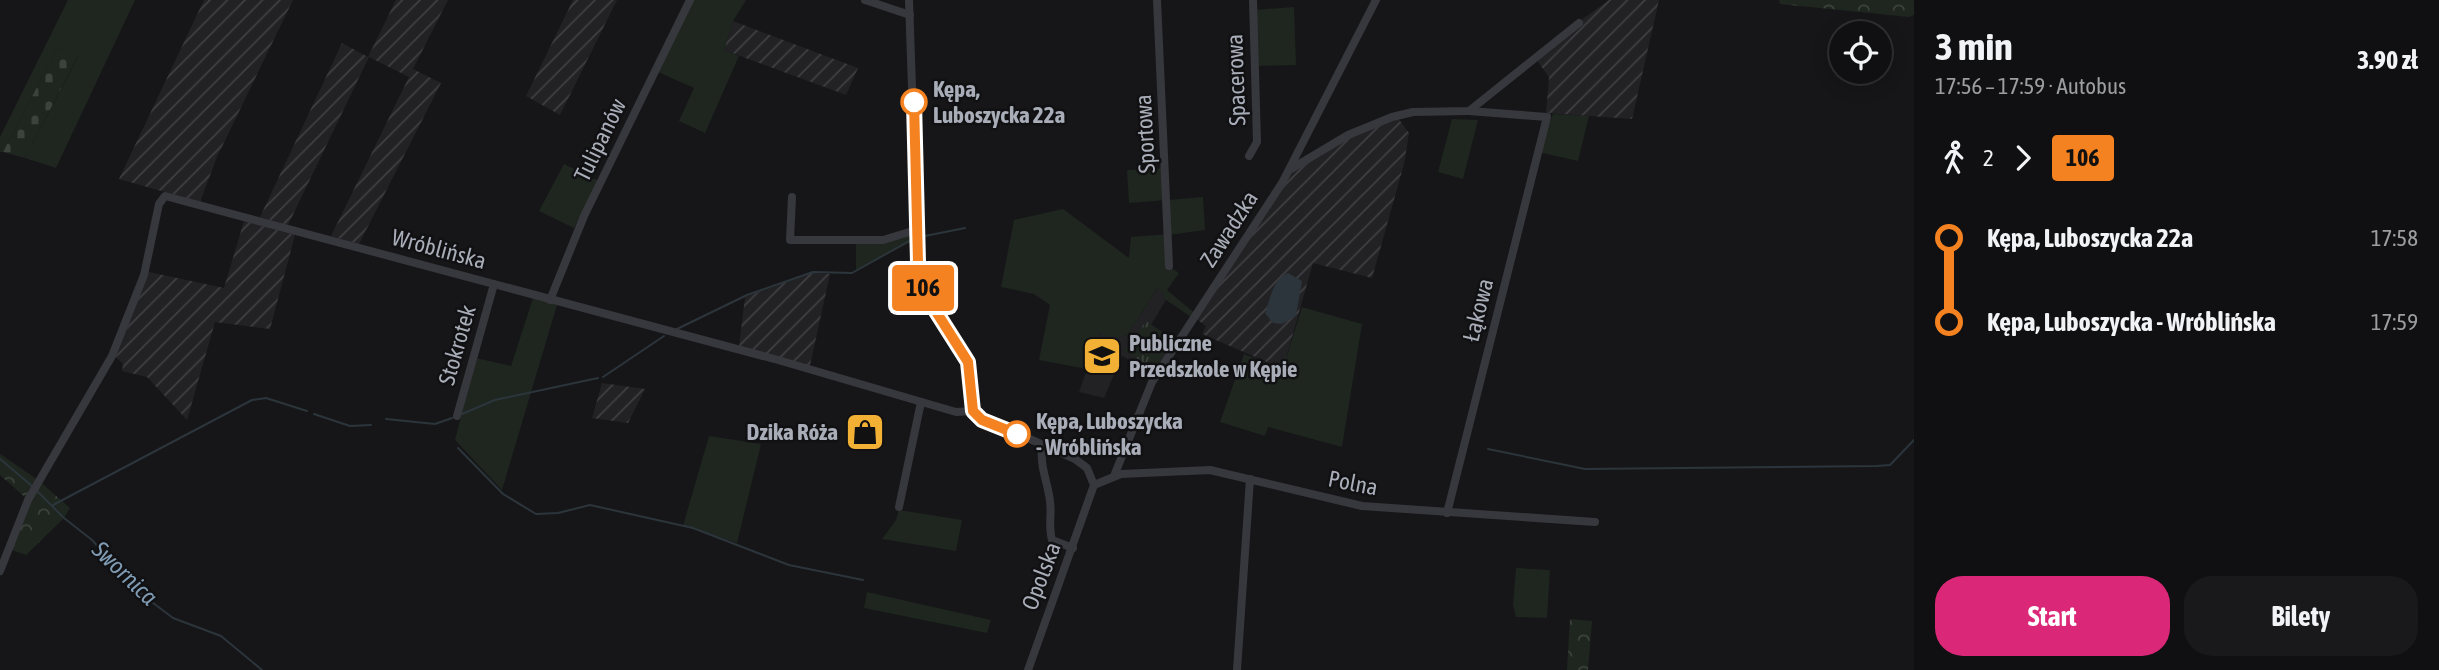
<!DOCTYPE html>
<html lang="pl">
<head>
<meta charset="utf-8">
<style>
  :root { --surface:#101012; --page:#19191b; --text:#f1f3f6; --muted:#9c9d9f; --line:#303032; --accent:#db2777 }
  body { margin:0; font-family:"Asap Condensed",sans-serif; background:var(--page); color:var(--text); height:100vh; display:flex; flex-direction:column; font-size:26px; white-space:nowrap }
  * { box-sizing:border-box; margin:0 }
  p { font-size:23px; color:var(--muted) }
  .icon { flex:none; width:38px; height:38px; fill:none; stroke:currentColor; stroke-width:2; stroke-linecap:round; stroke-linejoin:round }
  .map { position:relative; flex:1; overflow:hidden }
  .panel { display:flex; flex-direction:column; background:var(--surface); width:525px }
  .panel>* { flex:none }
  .badge { padding:0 14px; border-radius:5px; font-size:24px; line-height:46px }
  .fabs { position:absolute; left:1829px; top:21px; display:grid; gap:14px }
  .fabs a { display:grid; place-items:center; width:63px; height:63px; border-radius:50%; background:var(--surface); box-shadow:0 4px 18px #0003,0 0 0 2px var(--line); font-size:35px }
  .map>.badge { position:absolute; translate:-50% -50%; box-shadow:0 0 0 4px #fff }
  .legs { display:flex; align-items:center; gap:10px; height:77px; padding:0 21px; font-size:23px }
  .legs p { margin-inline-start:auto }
  .overview { display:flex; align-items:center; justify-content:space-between; height:119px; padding:0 21px }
  h1 { font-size:38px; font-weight:700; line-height:52px }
  .cta { display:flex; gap:14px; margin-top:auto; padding:14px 21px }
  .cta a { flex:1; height:80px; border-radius:28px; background:var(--accent); color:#fff; font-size:28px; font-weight:700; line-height:80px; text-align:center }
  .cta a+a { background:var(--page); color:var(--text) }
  ul { padding:0 21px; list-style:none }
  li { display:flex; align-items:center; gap:24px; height:84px; font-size:26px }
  li i { display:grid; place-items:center; width:10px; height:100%; margin:0 9px; background:currentColor }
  li i::after { content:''; width:18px; height:18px; margin:-9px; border:5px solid; border-radius:50%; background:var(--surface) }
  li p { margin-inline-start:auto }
  li:first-child i { background:linear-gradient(#0000 50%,currentColor 0) }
  li:last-child i { background:linear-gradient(currentColor 50%,#0000 0) }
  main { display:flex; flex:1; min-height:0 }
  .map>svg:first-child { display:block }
  .built { fill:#222225 }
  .industrial { fill:url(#industrial-furrows) }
  .grass { fill:#1e261f }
  .forest { fill:url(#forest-crowns) }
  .cemetery { fill:url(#cemetery-stones) }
  .park { fill:url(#park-tufts) }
  .water { fill:#2c353c }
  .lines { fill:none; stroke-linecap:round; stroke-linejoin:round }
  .stream { stroke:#2c353c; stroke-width:2 }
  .minor { stroke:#37383d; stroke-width:8 }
  .line-1-casing { stroke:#fff; stroke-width:16 }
  .line-1 { stroke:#f58220; stroke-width:10 }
  .stop-1-dot { fill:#fff; stroke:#f58220; stroke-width:3.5 }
  .labels { text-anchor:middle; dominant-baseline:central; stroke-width:5; stroke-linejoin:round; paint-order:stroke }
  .street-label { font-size:23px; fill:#a8adb8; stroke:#111113 }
  .stop-label { font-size:23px; font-weight:bold; fill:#a8adb8; stroke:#111113; text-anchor:start }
  .poi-label { font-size:23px; font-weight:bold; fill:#a8adb8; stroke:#111113; text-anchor:start }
  .water-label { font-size:24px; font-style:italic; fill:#7f9bb3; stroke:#111113 }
</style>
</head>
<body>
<main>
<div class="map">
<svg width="1914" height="670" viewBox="0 0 1914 670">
  <defs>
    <pattern id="industrial-furrows" width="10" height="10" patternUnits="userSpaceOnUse" patternTransform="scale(1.75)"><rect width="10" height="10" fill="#222225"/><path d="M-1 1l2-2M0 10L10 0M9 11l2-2" fill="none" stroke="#3f3f43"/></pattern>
    <pattern id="forest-crowns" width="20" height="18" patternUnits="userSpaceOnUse" patternTransform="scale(1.75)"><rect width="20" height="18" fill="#1e261f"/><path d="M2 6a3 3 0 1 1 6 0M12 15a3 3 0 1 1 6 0" fill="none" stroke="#3c433d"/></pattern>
    <pattern id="cemetery-stones" width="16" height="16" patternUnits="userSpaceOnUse" patternTransform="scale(1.75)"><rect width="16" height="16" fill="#1e261f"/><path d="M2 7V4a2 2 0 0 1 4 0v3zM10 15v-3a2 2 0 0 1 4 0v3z" fill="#3c433d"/></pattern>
    <pattern id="park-tufts" width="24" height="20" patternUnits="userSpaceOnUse" patternTransform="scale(1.75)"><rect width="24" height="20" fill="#1e261f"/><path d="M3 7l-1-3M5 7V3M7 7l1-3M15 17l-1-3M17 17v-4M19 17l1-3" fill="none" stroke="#3c433d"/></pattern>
  </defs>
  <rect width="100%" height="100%" fill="#161618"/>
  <!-- built -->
  <polygon class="built" points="1158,287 1167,298 1151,325 1178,343 1157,375 1122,356 1104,398 1079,392 1100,333 1128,334"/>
  <!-- industrial -->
  <g class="industrial">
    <polygon points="204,0 293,0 217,157 200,202 119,179"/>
    <polygon points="396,0 448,0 413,69 441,83 359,244 331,236 409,77 369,57 288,225 260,217 342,43 368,57"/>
    <polygon points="573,0 617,0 560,115 526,96"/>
    <polygon points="1609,0 1659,0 1632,119 1546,113 1549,77 1533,55"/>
    <polygon points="733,21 858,68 846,95 724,50"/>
    <polygon points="1398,118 1409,133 1404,164 1372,278 1313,263 1283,369 1202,334 1206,326 1195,318 1289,170 1348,135"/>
    <polygon points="244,221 295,235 270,329 215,322 187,420 147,377 122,371 123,364 116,357 149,272 224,288"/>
    <polygon points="812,273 830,274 809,370 739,347 745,297"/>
    <polygon points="602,383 645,389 628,423 592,418"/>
  </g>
  <!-- grass -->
  <g class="grass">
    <polygon points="68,0 135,0 56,168 25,158 78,57 58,47 3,152 0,152 0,137"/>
    <polygon points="690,0 746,0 733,21 724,50 739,56 705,133 679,121 694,88 658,72"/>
    <polygon points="1294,7 1296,65 1255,66 1253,10"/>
    <polygon points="1553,114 1589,116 1578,161 1538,152"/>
    <polygon points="1452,119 1478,120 1463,179 1438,172"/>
    <polygon points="564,164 599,181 574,228 539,211"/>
    <polygon points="1166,168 1168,200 1203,197 1205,230 1169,235 1169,266 1179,273 1167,290 1197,315 1194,319 1166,300 1158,287 1128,334 1115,338 1100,333 1087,369 1039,360 1050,305 1034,294 1001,287 1014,220 1063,209 1129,258 1131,237 1168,234 1167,200 1129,203 1127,170"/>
    <polygon points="916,230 917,239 856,270 856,241 883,240"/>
    <polygon points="533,298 557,305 502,490 455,440 476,358 511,366"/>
    <polygon points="1302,307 1362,324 1342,447 1268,427 1265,436 1220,422 1244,354 1283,369"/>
    <polygon points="709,436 761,444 737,543 683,526"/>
    <polygon points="899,510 962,520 956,551 882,539 896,520"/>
    <polygon points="1516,568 1550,570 1547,618 1516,617 1513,605"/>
    <polygon points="867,592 991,620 987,633 864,608"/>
  </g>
  <!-- forest -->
  <g class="forest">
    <polygon points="1779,0 1914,0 1914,15 1909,17 1780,4"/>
    <polygon points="0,454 38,480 70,508 64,518 26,555 9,549 28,500 0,475"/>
    <polygon points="1570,619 1592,621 1588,670 1567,670"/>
  </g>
  <!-- cemetery -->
  <polygon class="cemetery" points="58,47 78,56 25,158 3,152"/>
  <!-- park -->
  <polygon class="park" points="1146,321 1174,340 1154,369 1125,351"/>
  <!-- water -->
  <path class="water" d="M1288,273L1302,281L1296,316L1282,324L1273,323L1265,313C1270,299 1273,279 1288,273Z"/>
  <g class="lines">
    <!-- stream -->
    <g class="stream">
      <polyline points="925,236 965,228"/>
      <polyline points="677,329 747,295 813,272 852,273 911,240"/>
      <polyline points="603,377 664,336"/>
      <polyline points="314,414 350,426 371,425"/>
      <polyline points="462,414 495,400 598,378"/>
      <polyline points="386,419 435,424 452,418"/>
      <polyline points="458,448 503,494 536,514 558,513 590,505 693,528 789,565 863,580"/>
      <polyline points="1488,449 1585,469 1877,466 1890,465 1914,440"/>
      <polyline points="0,459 32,486"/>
      <polyline points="36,490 64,518 92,540 140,593 173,618 221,636 262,670"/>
      <polyline points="53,505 252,400 266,398 307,411"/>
    </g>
    <!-- minor -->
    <g class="minor">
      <polyline points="865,0 910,15"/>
      <path d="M909,0L918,263C923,303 951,325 967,361C975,378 965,399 976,415L1075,459L1087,468L1094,485L1028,670"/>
      <polyline points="1157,0 1169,266"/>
      <polyline points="1249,156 1257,142 1253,0"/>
      <polyline points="1291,169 1348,135 1392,117 1413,112 1469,111 1579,23"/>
      <polyline points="792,197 790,240 883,240 916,230"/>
      <polyline points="550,300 584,216 690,0"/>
      <polyline points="457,416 494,284"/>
      <path d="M1042,444C1040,470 1047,478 1050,501C1052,514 1048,526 1052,540L1073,548"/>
      <polyline points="1114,476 1152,382 1282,183 1376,0"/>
      <polyline points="1094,485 1121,474 1210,470 1362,506 1595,522"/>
      <polyline points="899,507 921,402"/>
      <polyline points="1447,513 1547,117 1469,111"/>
      <polyline points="0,571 28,500 112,356 144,275 159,204 165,196 778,360 956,412 973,411"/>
      <polyline points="1237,670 1250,479"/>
    </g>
  </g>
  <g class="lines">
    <!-- line-1 casing -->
    <g class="line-1-casing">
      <polyline id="line-1" points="914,102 918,262 923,291 968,362 973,411 982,420 1017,434"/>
    </g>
    <!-- line-1 -->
    <use href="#line-1" class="line-1"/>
  </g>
  <!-- icons -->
  <defs>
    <g id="school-square" transform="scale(2.0125)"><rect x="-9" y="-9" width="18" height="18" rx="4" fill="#f2b134" stroke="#111113"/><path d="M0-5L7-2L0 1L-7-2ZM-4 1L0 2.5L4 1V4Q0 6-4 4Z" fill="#111"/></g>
    <g id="shop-square" transform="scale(2.0125)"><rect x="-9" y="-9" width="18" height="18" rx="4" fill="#f2b134" stroke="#111113"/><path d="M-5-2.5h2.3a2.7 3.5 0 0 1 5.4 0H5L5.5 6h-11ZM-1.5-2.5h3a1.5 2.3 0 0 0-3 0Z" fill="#111"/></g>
  </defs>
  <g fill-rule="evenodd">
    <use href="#school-square" x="1102" y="356"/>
    <use href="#shop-square" x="865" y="432"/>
  </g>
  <!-- markers -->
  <g class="stop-1-dot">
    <circle cx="914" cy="102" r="12"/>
    <circle cx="1017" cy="434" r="12"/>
  </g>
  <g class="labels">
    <!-- street labels -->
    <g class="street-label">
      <text transform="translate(1236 80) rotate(-92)">Spacerowa</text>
      <text transform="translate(1145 134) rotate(-93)">Sportowa</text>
      <text transform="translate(600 140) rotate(-64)">Tulipanów</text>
      <text transform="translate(1229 229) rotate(-57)">Zawadzka</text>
      <text transform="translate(439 249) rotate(15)">Wróblińska</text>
      <text transform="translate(1478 310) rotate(-76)">Łąkowa</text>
      <text transform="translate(457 345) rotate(-74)">Stokrotek</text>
      <text transform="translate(1353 483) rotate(11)">Polna</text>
      <text transform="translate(1041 576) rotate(-69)">Opolska</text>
    </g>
    <!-- stop labels -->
    <g class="stop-label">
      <text x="933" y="89">Kępa,<tspan x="933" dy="26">Luboszycka 22a</tspan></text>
      <text x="1036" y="421">Kępa, Luboszycka<tspan x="1036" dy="26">- Wróblińska</tspan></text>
    </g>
    <!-- poi labels -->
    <g class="poi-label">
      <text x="1129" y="343">Publiczne<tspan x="1129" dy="26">Przedszkole w Kępie</tspan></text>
      <text x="838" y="432" text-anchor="end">Dzika Róża</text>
    </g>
    <!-- water labels -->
    <g class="water-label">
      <text transform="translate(125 573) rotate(44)">Swornica</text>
    </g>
  </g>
</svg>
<div class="fabs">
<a><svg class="icon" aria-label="locate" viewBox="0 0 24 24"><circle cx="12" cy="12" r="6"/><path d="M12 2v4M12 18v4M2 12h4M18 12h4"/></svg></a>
</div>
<b class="badge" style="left:923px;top:288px;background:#f58220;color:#111">106</b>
</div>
<section class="panel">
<div class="overview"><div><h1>3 min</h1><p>17:56 – 17:59 · Autobus</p></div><b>3.90 zł</b></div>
<div class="legs"><svg class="icon" aria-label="walk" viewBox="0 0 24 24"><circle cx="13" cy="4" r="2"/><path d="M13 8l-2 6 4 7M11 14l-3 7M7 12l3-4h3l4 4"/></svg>2<svg class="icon" aria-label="forward" viewBox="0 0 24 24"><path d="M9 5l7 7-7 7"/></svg><b class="badge" style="background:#f58220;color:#111">106</b></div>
<ul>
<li><i style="color:#f58220"></i><b>Kępa, Luboszycka 22a</b><p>17:58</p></li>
<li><i style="color:#f58220"></i><b>Kępa, Luboszycka - Wróblińska</b><p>17:59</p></li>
</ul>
<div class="cta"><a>Start</a><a>Bilety</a></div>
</section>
</main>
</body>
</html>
